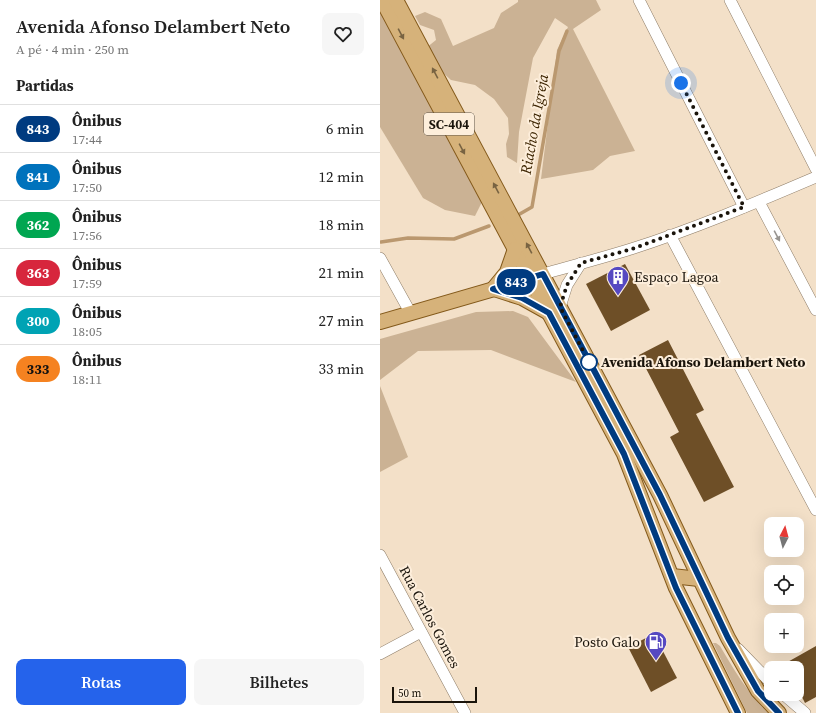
<!DOCTYPE html>
<html lang="pt">
<head>
<meta charset="utf-8">
<style>
  :root { --surface:#fff; --page:#f6f6f6; --text:#222; --muted:#767676; --line:#e0e0e0; --accent:#2563eb }
  body { margin:0; font-family:"Source Serif 4",serif; background:var(--page); color:var(--text); height:100vh; display:flex; flex-direction:column; font-size:15px; white-space:nowrap }
  * { box-sizing:border-box; margin:0 }
  p { font-size:13px; color:var(--muted) }
  .icon { flex:none; width:22px; height:22px; fill:none; stroke:currentColor; stroke-width:2; stroke-linecap:round; stroke-linejoin:round }
  .map { position:relative; flex:1; overflow:hidden }
  .details { display:flex; flex-direction:column; background:var(--surface); width:380px }
  .details>* { flex:none }
  .badge { padding:0 8px; border-radius:13px; font-size:14px; line-height:26px }
  .needle { width:26px; rotate:6deg }
  .controls { position:absolute; left:384px; top:517px; display:grid; gap:8px }
  .controls a { display:grid; place-items:center; width:40px; height:40px; border-radius:8px; background:var(--surface); box-shadow:0 4px 16px #0002; font-size:20px }
  .scale { position:absolute; left:12px; bottom:10px; width:85px; box-sizing:border-box; padding-left:4px; border:2px solid #1a140b; border-top:0; font-size:11px; line-height:14px; white-space:nowrap; color:#1a140b; -webkit-text-stroke:3px #fdeedb; paint-order:stroke }
  .you { position:absolute; width:20px; height:20px; margin:-10px; border:3px solid #fff; border-radius:50%; background:#1a73e8; box-shadow:0 0 0 6px #1a73e833 }
  .map>.badge { position:absolute; translate:-50% -50%; box-shadow:0 0 0 2px #fff }
  h2 { padding:0 16px; font-size:15px; line-height:36px }
  .round { display:grid; place-items:center; flex:none; width:42px; height:42px; border-radius:8px; background:var(--page) }
  .summary { display:flex; align-items:center; justify-content:space-between; height:68px; padding:0 16px }
  h1 { font-size:19px; font-weight:600; line-height:30px }
  .action { display:flex; gap:8px; margin-top:auto; padding:8px 16px }
  .action a { flex:1; height:46px; border-radius:8px; background:var(--accent); color:#fff; font-size:16px; font-weight:600; line-height:46px; text-align:center }
  .action a+a { background:var(--page); color:var(--text) }
  ul { padding:0; list-style:none }
  li { display:flex; align-items:center; gap:12px; height:48px; padding:0 16px; border-top:1px solid var(--line) }
  li div { flex:1 }
  li b { display:block; font-size:15px }
  li em { font-style:normal }
  li .badge { min-width:44px; font-weight:700; text-align:center }
  main { display:flex; flex:1; min-height:0 }
  .map>svg:first-child { display:block }
  .green { fill:#cbb294 }
  .lines { fill:none; stroke-linecap:round; stroke-linejoin:round }
  .stream { stroke:#ba986f; stroke-width:3.5 }
  .building { fill:#6e4f27 }
  .minor-casing { stroke:#8e7d68; stroke-width:12 }
  .major-casing { stroke:#83591a; stroke-width:16 }
  .minor { stroke:#fff; stroke-width:11 }
  .major { stroke:#d6b27a; stroke-width:14 }
  .oneway { fill:#786342 }
  .oneway2 { fill:#989591 }
  .line-casing { stroke:#fff; stroke-width:9 }
  .line { stroke:#003b80; stroke-width:6 }
  .walk { stroke:#1a140b; stroke-width:4; stroke-dasharray:0 7.2 }
  .stop-dot { fill:#fff; stroke:#003b80; stroke-width:2 }
  .labels { text-anchor:middle; dominant-baseline:central; stroke-width:4; stroke-linejoin:round; paint-order:stroke }
  .shield { fill:#fdeedb; stroke:#5e5549; stroke-width:1 }
  .shield-label { font-size:13px; font-weight:bold; fill:#1a140b }
  .poi-label { font-size:14px; fill:#1a140b; stroke:#fdeedb; text-anchor:start }
  .stop-label { font-size:14px; font-weight:bold; fill:#1a140b; stroke:#fdeedb; text-anchor:start }
  .street-label { font-size:14px; fill:#1a140b; stroke:#fdeedb }
  .water-label { font-size:15px; font-style:italic; fill:#3d2502; stroke:#fdeedb }
</style>
</head>
<body>
<main>
<section class="details">
<div class="summary"><div><h1>Avenida Afonso Delambert Neto</h1><p>A pé · 4 min · 250 m</p></div><a class="round"><svg class="icon" aria-label="heart" viewBox="0 0 24 24"><path d="M12 20l-8-8c-3-5 5-10 8-4 3-6 11-1 8 4z"/></svg></a></div>
<h2>Partidas</h2>
<ul>
<li><span class="badge" style="background:#003b80;color:#fff">843</span><div><b>Ônibus</b><p>17:44</p></div><em>6 min</em></li>
<li><span class="badge" style="background:#0072bc;color:#fff">841</span><div><b>Ônibus</b><p>17:50</p></div><em>12 min</em></li>
<li><span class="badge" style="background:#00a651;color:#fff">362</span><div><b>Ônibus</b><p>17:56</p></div><em>18 min</em></li>
<li><span class="badge" style="background:#d7263d;color:#fff">363</span><div><b>Ônibus</b><p>17:59</p></div><em>21 min</em></li>
<li><span class="badge" style="background:#00a3b4;color:#fff">300</span><div><b>Ônibus</b><p>18:05</p></div><em>27 min</em></li>
<li><span class="badge" style="background:#f58220;color:#111">333</span><div><b>Ônibus</b><p>18:11</p></div><em>33 min</em></li>
</ul>
<div class="action"><a>Rotas</a><a>Bilhetes</a></div>
</section>
<div class="map">
<svg width="436" height="713" viewBox="0 0 436 713">
  <rect width="100%" height="100%" fill="#f3e0c8"/>
  <!-- green -->
  <g class="green">
    <polygon points="138,0 216,0 221,10 193,29 255,151 230,156 213,170 161,179 177,50 188,27 175,18 153,58 139,132 137,163 127,157 126,144 129,134 128,118 114,99 95,85 71,80 61,71 46,48 56,40 54,30 40,25 35,16 45,12 61,19 73,46 114,28 121,13 138,2"/>
    <polygon points="0,8 102,202 95,216 65,210 43,198 0,127"/>
    <polygon points="133,311 148,317 196,382 111,350 38,351 0,380 0,339 96,312"/>
    <polygon points="0,386 28,457 0,472"/>
    <path d="M333,643H336L340,646C354,670 368,693 388,713H367Z"/>
  </g>
  <g class="lines">
    <!-- stream -->
    <g class="stream">
      <polyline points="138,215 152,207 179,51 187,31"/>
      <polyline points="1,242 28,238 74,239 109,226"/>
    </g>
  </g>
  <!-- building -->
  <g class="building">
    <polygon points="245,264 270,310 231,331 206,284"/>
    <polygon points="288,340 324,410 316,414 354,487 324,502 290,437 299,432 259,355"/>
    <polygon points="274,634 297,678 271,692 248,647"/>
    <polygon points="436,646 436,697 425,703 417,687 417,668 397,668"/>
  </g>
  <g class="lines">
    <!-- minor casing -->
    <g class="minor-casing">
      <g id="minor">
        <polyline points="259,0 364,207"/>
        <polyline points="350,0 436,169"/>
        <polyline points="379,202 436,310"/>
        <polyline points="290,235 436,510"/>
        <polyline points="0,258 30,312"/>
        <path d="M163,274C192,266 222,258 251,249C314,229 375,203 436,177"/>
        <polyline points="180,307 187,285 201,263"/>
        <polyline points="0,555 85,713"/>
        <polyline points="358,649 391,683"/>
        <polyline points="0,654 41,632"/>
        <polyline points="403,694 425,713"/>
      </g>
    </g>
    <!-- major casing -->
    <g class="major-casing">
      <g id="major">
        <polyline points="2,0 244,454 296,588 358,713"/>
        <polyline points="16,0 280,495 348,638 378,691 399,713"/>
        <polyline points="113,289 127,272 135,249"/>
        <polyline points="114,289 142,298 169,313"/>
        <polyline points="0,322 159,276"/>
        <polyline points="292,576 319,579"/>
      </g>
    </g>
    <!-- minor -->
    <use href="#minor" class="minor"/>
    <!-- major -->
    <use href="#major" class="major"/>
  </g>
  <!-- one-way arrows -->
  <defs><path id="oneway-solid" d="M-6-.8H1V-3.2L6.5 0L1 3.2V.8H-6Z"/></defs>
  <g class="oneway">
    <use href="#oneway-solid" transform="translate(21 34) rotate(62)"/>
    <use href="#oneway-solid" transform="translate(55 73) rotate(-118)"/>
    <use href="#oneway-solid" transform="translate(82 149) rotate(62)"/>
    <use href="#oneway-solid" transform="translate(116 188) rotate(-118)"/>
    <use href="#oneway-solid" transform="translate(149 248) rotate(-118)"/>
  </g>
  <use class="oneway2" href="#oneway-solid" transform="translate(397 236) rotate(62)"/>
  <g class="lines">
    <!-- line casing -->
    <g class="line-casing">
      <polyline id="line" points="358,713 296,588 244,454 169,313 142,298 113,289 163,274 280,495 348,638 378,691 399,713"/>
    </g>
    <!-- line -->
    <use href="#line" class="line"/>
    <!-- walk -->
    <polyline class="walk" points="209,362 180,307 187,285 201,263 252,249 364,207 301,83"/>
  </g>
  <!-- icons -->
  <defs>
    <g id="building-pin" transform="scale(1.15)"><path d="M0 17L-7.5 6A9.5 9.5 0 1 1 7.5 6Z" fill="#5649c1" stroke="#fdeedb"/><path d="M-4-6H4V6H1V3H-1V6H-4ZM-2.5-4.3h1.7v1.8h-1.7ZM.8-4.3h1.7v1.8H.8ZM-2.5-1h1.7V.8h-1.7ZM.8-1h1.7V.8H.8Z" fill="#fff"/></g>
    <g id="fuel-pin" transform="scale(1.15)"><path d="M0 17L-7.5 6A9.5 9.5 0 1 1 7.5 6Z" fill="#5649c1" stroke="#fdeedb"/><path d="M-5.5-6h7V0h2V4h1.3V-2.5L3-4.5l.8-.8L6-3V5H2.5V1h-1V6h-7ZM-4.2-4.7v3.2H.2V-4.7Z" fill="#fff"/></g>
  </defs>
  <g fill-rule="evenodd">
    <use href="#building-pin" x="238" y="277"/>
    <use href="#fuel-pin" x="276" y="642"/>
  </g>
  <!-- markers -->
  <circle class="stop-dot" cx="209" cy="362" r="8"/>
  <g class="labels">
    <!-- shield labels -->
    <rect class="shield" x="44" y="113" width="50" height="22" rx="3"/>
    <g class="shield-label">
      <text x="69" y="124">SC-404</text>
    </g>
    <!-- poi labels -->
    <g class="poi-label">
      <text x="254" y="277">Espaço Lagoa</text>
      <text x="260" y="642" text-anchor="end">Posto Galo</text>
    </g>
    <!-- stop labels -->
    <g class="stop-label">
      <text x="221" y="362">Avenida Afonso Delambert Neto</text>
    </g>
    <!-- street labels -->
    <g class="street-label">
      <text transform="translate(50 617) rotate(62)">Rua Carlos Gomes</text>
    </g>
    <!-- water labels -->
    <g class="water-label">
      <text transform="translate(154 124) rotate(-80)">Riacho da Igreja</text>
    </g>
  </g>
</svg>
<div class="controls">
<a><svg class="needle" viewBox="-14 -14 28 28"><path d="M0-13l5 13h-10z" fill="#e53935"/><path d="M0 13l5-13h-10z" fill="#767676"/></svg></a>
<a><svg class="icon" aria-label="locate" viewBox="0 0 24 24"><circle cx="12" cy="12" r="6"/><path d="M12 2v4M12 18v4M2 12h4M18 12h4"/></svg></a>
<a>+</a>
<a>−</a>
</div>
<div class="scale">50 m</div>
<div class="you" style="left:301px;top:83px"></div>
<b class="badge" style="left:136px;top:282px;background:#003b80;color:#fff">843</b>
</div>
</main>
</body>
</html>
